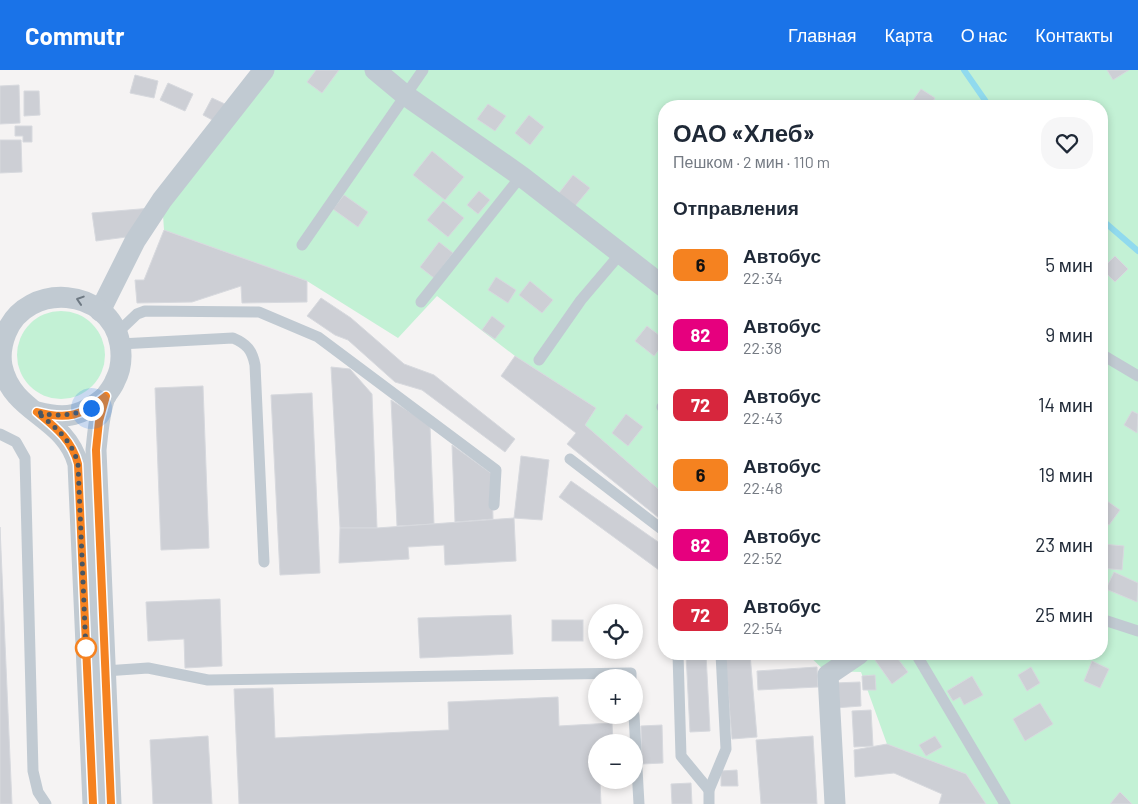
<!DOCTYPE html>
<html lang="ru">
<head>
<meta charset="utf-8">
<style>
  :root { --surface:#fff; --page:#f6f6f7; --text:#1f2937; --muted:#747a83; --accent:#1a73e8 }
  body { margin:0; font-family:Barlow,sans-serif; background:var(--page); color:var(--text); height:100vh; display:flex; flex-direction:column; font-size:19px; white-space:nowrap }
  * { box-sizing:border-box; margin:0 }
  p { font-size:16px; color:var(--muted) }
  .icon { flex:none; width:28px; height:28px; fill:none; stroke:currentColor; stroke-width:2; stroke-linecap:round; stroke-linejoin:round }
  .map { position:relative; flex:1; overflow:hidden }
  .panel { position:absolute; left:658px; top:30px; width:450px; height:560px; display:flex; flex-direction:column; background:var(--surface); border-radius:20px; box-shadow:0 2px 8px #0003 }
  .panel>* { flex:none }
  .badge { padding:0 10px; border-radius:8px; font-size:18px; line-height:32px }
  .fabs { position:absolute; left:588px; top:534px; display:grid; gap:10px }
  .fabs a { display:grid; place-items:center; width:55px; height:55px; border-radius:50%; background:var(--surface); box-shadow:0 2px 8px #0003; font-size:25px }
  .you { position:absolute; width:25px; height:25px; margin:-12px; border:4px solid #fff; border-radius:50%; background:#1a73e8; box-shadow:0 0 0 8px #1a73e833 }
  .map>.badge { position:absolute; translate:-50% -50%; box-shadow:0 0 0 2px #fff }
  h2 { padding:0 15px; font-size:19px; line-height:45px }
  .round { display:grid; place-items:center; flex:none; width:52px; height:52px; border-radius:20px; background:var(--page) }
  .head { display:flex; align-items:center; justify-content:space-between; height:85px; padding:0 15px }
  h1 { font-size:24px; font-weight:700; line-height:38px }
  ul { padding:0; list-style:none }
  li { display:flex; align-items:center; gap:15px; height:70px; padding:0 15px }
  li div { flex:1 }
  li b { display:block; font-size:19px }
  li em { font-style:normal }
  li .badge { min-width:55px; font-weight:700; text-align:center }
  header { display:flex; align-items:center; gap:30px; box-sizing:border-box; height:70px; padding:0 25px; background:var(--accent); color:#fff }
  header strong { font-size:24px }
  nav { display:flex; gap:28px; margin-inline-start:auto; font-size:18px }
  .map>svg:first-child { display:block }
  .green { fill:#c3f1d5 }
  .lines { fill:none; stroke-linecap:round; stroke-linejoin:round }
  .stream { stroke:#90daee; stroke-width:6 }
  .building { fill:#cdcfd5; stroke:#d7d9de }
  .lane { stroke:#c1cad2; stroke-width:11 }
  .street { stroke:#c1cad2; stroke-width:21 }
  .oneway { stroke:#6e7983 }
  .line-casing { stroke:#fff; stroke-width:11 }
  .line { stroke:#f58220; stroke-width:8 }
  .walk { stroke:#4a5661; stroke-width:5; stroke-dasharray:0 9 }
  .stop-dot { fill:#fff; stroke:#f58220; stroke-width:2.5 }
</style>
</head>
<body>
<header>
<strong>Commutr</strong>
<nav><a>Главная</a><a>Карта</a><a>О нас</a><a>Контакты</a></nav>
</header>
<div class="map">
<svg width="1138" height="734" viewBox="0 0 1138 734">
  <rect width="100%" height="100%" fill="#f5f3f3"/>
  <!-- green -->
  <g class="green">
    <polygon points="264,0 1138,0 1138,734 986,734 966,704 887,674 861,602 825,601 807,584 1101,584 1101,36 664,36 664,424 585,355 596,338 515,286 437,226 398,268 307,211 164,160 162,130"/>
    <circle cx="61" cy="285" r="44"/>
  </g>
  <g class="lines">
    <!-- stream -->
    <g class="stream">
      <polyline points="964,0 989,36"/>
      <polyline points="1101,149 1138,181"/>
    </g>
  </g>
  <!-- building -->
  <g class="building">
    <polygon points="316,0 339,0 322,23 307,12"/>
    <polygon points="1107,0 1129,0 1113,10"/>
    <polygon points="135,5 158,11 154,28 130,23"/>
    <polygon points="168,13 193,24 185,41 160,30"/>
    <polygon points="19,15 20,53 0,54 0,16"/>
    <polygon points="921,19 935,28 930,36 909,36"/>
    <polygon points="24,21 39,21 40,45 24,46"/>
    <polygon points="212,28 227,35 218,53 203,45"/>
    <polygon points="488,34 506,46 495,61 477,49"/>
    <polygon points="529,45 544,57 530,75 515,63"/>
    <polygon points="15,56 32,56 32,72 23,72 23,66 15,66"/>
    <polygon points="0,70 21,70 22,102 0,103"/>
    <polygon points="432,81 464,107 445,130 413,105"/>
    <polygon points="573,105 590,118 575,136 559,123"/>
    <polygon points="479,121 490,130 478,144 467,135"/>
    <polygon points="344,125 368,142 358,157 333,139"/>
    <polygon points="443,131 464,148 448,167 427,150"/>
    <polygon points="152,138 134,166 96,171 92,143"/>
    <polygon points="164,160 307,211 307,232 242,233 241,216 192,232 137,233 135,210 144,210"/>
    <polygon points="439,172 453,183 434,208 420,197"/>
    <polygon points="1115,186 1128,199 1115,212 1102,199"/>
    <polygon points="496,207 516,220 508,233 488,220"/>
    <polygon points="530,211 553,230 542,243 519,225"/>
    <polygon points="321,228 351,248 404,294 434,305 515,369 505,382 422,320 395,312 348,270 335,265 307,246"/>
    <polygon points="492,246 505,256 495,269 482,260"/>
    <polygon points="647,256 664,269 664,273 654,286 635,271"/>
    <polygon points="515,286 596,338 585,355 664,424 664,452 567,374 576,363 501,306"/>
    <polygon points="331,297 350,299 372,324 377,458 340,458"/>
    <polygon points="203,316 209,478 161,480 155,318"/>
    <polygon points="312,323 320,503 280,505 271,325"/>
    <polygon points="391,330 430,355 434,454 397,456"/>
    <polygon points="1132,341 1138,344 1137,363 1124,355"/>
    <polygon points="626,344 643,357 628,376 612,363"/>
    <polygon points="452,375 492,404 493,449 455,452"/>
    <polygon points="521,386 549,390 542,450 514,448"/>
    <polygon points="571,411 664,476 663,503 559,427"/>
    <polygon points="1107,431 1120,440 1109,455 1101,450 1101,439"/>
    <polygon points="514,448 516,491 445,495 444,475 408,477 409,489 339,493 340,458 377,458"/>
    <polygon points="0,457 12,734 0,734"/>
    <polygon points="1102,474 1124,476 1122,500 1101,498"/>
    <polygon points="1114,502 1138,513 1137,532 1106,519"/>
    <polygon points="220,529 222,596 185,598 184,569 148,571 146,532"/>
    <polygon points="511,545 513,584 420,588 418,548"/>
    <rect x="552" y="550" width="31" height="21"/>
    <polygon points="686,584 706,584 710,661 690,662"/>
    <polygon points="725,584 750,584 757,667 732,669"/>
    <polygon points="884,584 894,584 908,602 892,614 875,590"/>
    <polygon points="1092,591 1109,599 1100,618 1084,611"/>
    <polygon points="817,597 818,617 758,620 757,601"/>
    <polygon points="1031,597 1040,613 1027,621 1018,605"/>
    <polygon points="875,605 876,620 863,620 862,606"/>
    <polygon points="972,606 983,625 964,635 960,627 953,631 947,621"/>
    <polygon points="860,612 861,636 835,638 834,613"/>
    <polygon points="273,618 275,668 449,660 448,632 558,627 559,656 612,653 613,672 596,672 596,710 600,710 601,734 239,734 234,619"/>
    <polygon points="1040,633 1053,654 1025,671 1013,649"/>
    <polygon points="871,640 873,676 854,677 852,641"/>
    <polygon points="662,655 663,693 642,694 641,656"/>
    <polygon points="208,666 212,734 153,734 150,670"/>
    <polygon points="813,666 817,734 761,734 756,670"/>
    <polygon points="935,666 942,677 926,686 919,675"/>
    <polygon points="887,674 966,704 986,734 939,734 942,724 894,703 855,707 854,680"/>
    <polygon points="737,700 738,716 721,716 721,701"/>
    <polygon points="691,713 692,734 672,734 671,714"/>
    <polygon points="1120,722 1132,734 1110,734"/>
  </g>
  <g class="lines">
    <!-- lane -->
    <g class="lane">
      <polyline points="302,175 423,0"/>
      <polyline points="421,232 521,106"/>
      <polyline points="117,263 137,244 145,241 259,242 318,267 496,400 494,435"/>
      <path d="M120,274L233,268C247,274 252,280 255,295L264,492"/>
      <polyline points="1101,284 1138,306"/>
      <polyline points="539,290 581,230 621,183"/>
      <polyline points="662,337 664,335"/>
      <polyline points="0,364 16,372 25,388 33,701 38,722 46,734"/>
      <polyline points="570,389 664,461"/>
      <polyline points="1101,549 1138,561"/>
      <polyline points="678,584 681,686 709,720"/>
      <polyline points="916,584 1005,734"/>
      <polyline points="105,601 148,598 208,610 631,603 631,608"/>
      <polyline points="634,645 639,734"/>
      <polyline points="709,734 709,720 726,679 721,584"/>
    </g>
    <!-- street -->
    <g class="street">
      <polyline points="375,0 405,25 521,106 664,217"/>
      <polyline points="100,241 135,171 162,130 264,0"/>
      <path d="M37,342C67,350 82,346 106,326"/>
      <path d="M93,734L78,394C65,346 12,344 2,296C0,285 2,273 6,263C27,211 110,217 120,274C122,286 121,300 115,311C113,317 108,322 105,327C99,344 98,362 96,380L111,734"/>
      <polyline points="835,734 828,605 859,584"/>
    </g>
  </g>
  <!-- one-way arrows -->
  <defs><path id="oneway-chevron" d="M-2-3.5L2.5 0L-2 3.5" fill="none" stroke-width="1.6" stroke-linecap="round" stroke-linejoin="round" transform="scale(1.25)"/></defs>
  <use class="oneway" href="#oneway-chevron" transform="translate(80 230) rotate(-162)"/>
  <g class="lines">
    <!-- line casing -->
    <g class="line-casing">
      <path id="line" d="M93,734L78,394C72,370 55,357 37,342C67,350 82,346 106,326L99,351L96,380L111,734"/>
    </g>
    <!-- line -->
    <use href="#line" class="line"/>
    <!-- walk -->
    <path class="walk" d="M86,578V581L78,394C72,370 55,357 37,342C57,347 71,346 91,338"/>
  </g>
  <!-- markers -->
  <circle class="stop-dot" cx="86" cy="578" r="10"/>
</svg>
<div class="fabs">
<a><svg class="icon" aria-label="locate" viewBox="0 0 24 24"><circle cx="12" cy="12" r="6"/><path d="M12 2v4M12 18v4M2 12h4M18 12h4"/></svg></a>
<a>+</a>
<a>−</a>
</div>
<div class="you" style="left:91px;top:338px"></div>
<section class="panel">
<div class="head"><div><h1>ОАО «Хлеб»</h1><p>Пешком · 2 мин · 110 m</p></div><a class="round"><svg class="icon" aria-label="heart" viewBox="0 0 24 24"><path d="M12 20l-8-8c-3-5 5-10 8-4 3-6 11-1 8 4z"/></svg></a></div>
<h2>Отправления</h2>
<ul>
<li><span class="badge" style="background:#f58220;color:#111">6</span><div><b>Автобус</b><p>22:34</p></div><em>5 мин</em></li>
<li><span class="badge" style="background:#e6007e;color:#fff">82</span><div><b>Автобус</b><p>22:38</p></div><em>9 мин</em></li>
<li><span class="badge" style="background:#d7263d;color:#fff">72</span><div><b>Автобус</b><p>22:43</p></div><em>14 мин</em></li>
<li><span class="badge" style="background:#f58220;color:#111">6</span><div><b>Автобус</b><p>22:48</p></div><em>19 мин</em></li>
<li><span class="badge" style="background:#e6007e;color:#fff">82</span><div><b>Автобус</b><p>22:52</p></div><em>23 мин</em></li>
<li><span class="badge" style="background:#d7263d;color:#fff">72</span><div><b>Автобус</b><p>22:54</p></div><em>25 мин</em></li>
</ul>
</section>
</div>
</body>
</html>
